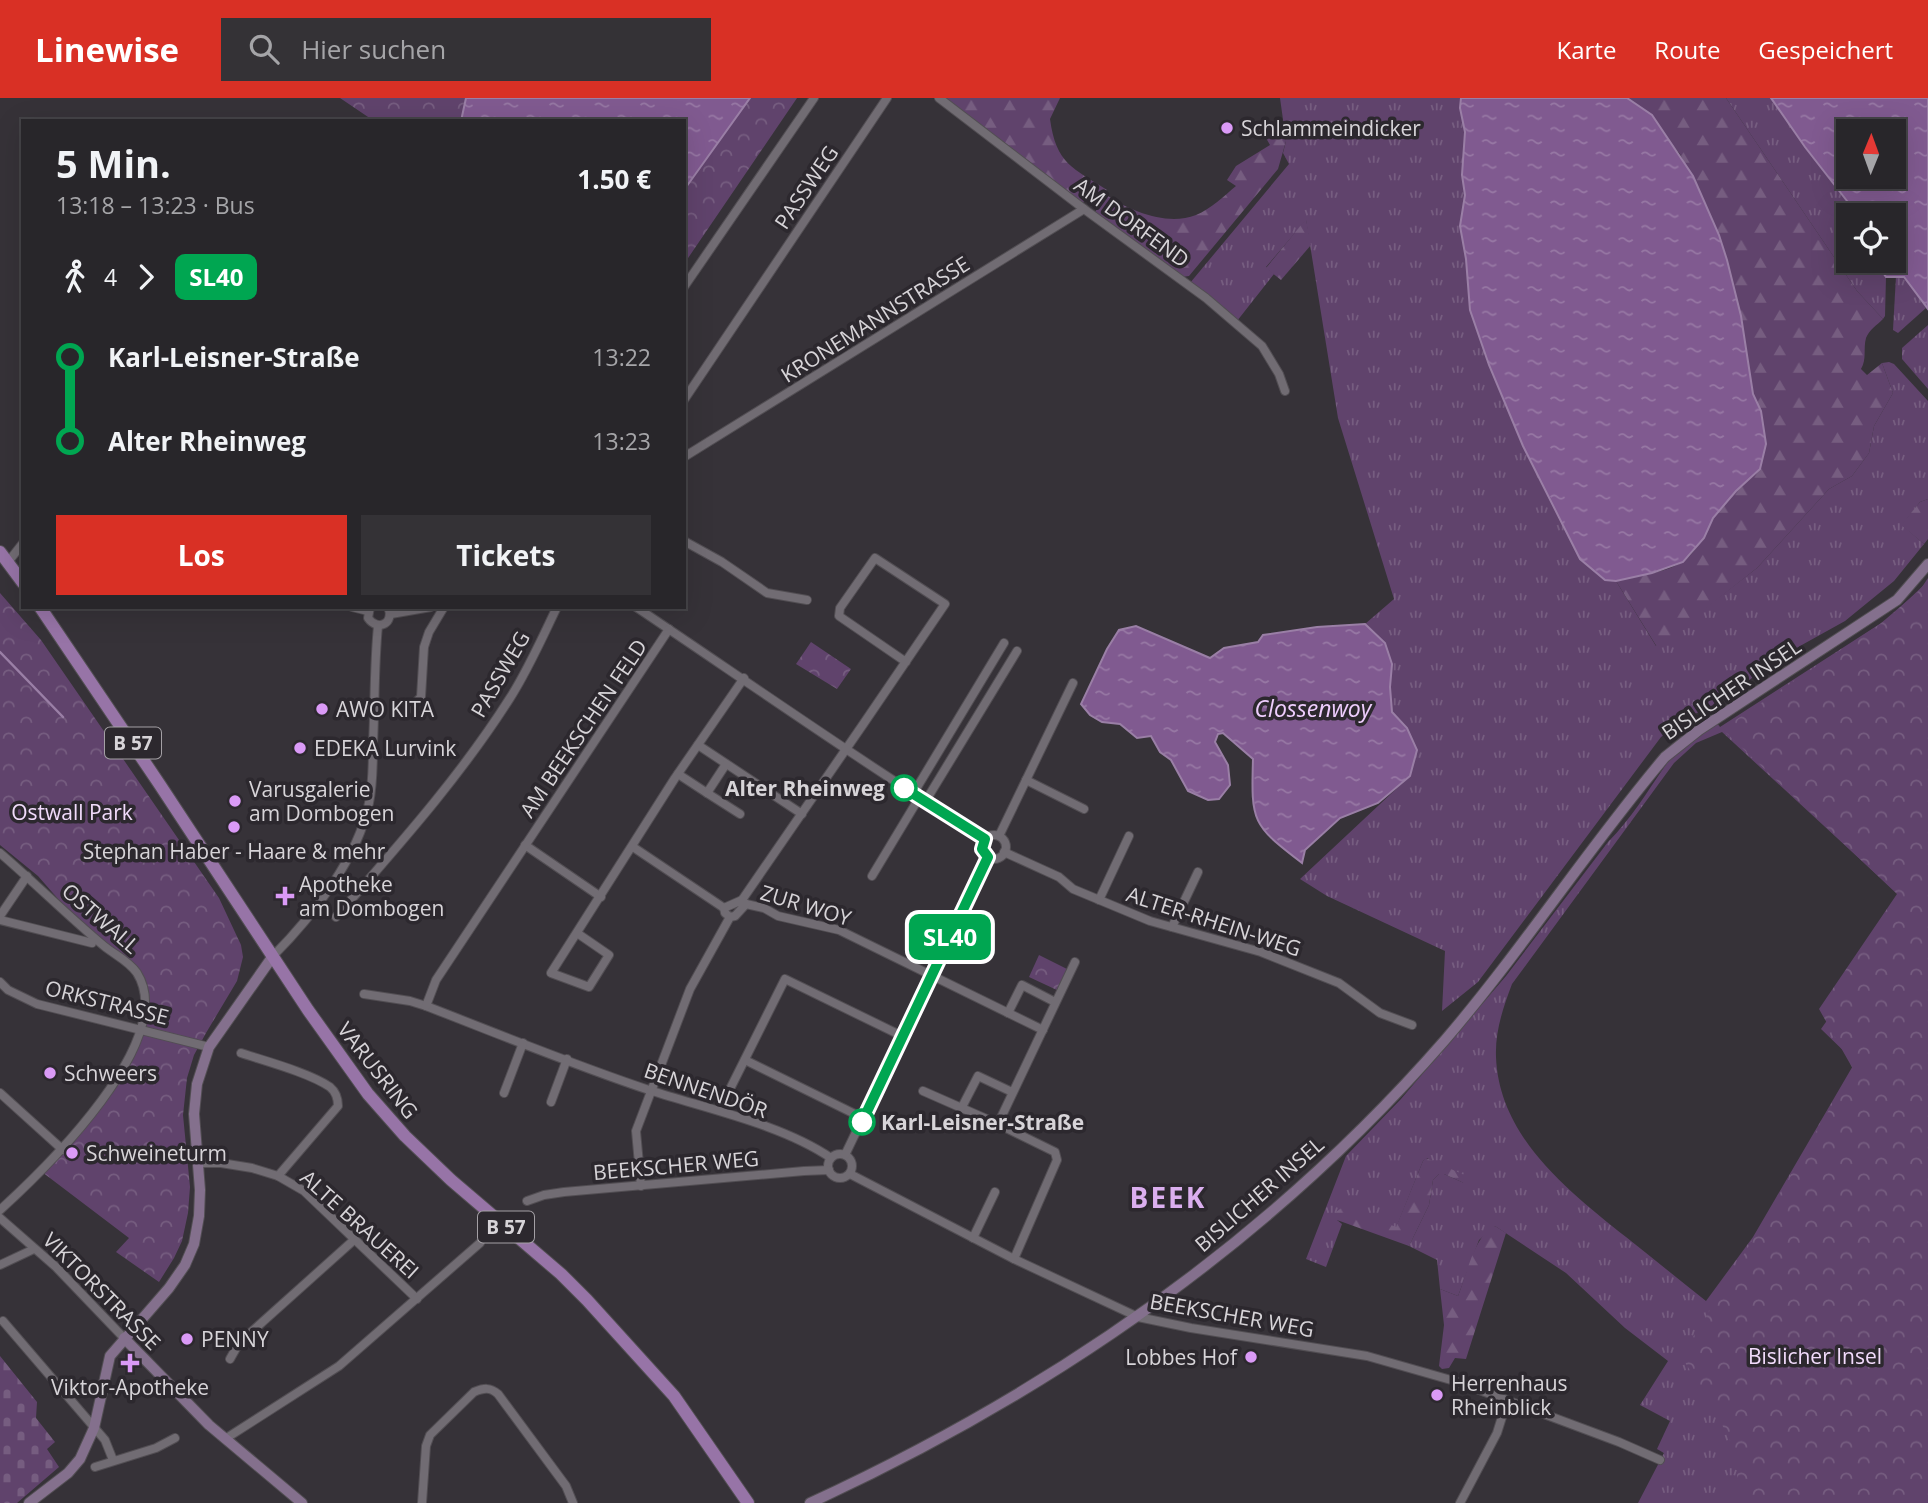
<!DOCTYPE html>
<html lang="de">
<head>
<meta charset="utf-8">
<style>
  :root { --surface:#28262a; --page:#343236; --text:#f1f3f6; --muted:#a5a5a8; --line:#444347; --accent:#d93025 }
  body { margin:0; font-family:"Open Sans",sans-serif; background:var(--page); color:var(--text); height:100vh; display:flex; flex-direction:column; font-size:26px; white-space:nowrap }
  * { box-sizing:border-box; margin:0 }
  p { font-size:23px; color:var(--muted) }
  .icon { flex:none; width:38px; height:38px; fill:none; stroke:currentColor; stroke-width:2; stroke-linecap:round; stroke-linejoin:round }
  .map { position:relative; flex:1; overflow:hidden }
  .side { position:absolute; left:21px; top:21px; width:665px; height:490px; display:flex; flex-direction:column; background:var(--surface); border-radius:0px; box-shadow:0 7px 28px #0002,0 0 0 2px var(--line) }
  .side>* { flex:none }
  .badge { padding:0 14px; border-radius:10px; font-size:24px; line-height:46px }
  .needle { width:46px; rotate:1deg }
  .tools { position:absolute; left:1836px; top:21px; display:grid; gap:14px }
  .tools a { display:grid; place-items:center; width:70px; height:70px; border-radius:0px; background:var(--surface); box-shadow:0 7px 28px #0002,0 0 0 2px var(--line); font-size:35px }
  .map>.badge { position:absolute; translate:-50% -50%; box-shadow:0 0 0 4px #fff }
  .legs { display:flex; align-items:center; gap:10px; height:77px; padding:0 35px; font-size:23px }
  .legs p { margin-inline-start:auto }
  .head { display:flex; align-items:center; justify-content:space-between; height:119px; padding:0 35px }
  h1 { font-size:38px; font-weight:700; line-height:52px }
  .cta { display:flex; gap:14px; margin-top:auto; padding:14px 35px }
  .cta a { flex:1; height:80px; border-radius:0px; background:var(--accent); color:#fff; font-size:28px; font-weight:700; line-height:80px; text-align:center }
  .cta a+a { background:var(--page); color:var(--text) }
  ul { padding:0 35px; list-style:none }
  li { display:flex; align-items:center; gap:24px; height:84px; font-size:26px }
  li i { display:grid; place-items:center; width:10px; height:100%; margin:0 9px; background:currentColor }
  li i::after { content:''; width:18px; height:18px; margin:-9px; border:5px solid; border-radius:50%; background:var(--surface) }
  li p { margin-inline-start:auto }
  li:first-child i { background:linear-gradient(#0000 50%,currentColor 0) }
  li:last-child i { background:linear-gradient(currentColor 50%,#0000 0) }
  header { display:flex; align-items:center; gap:42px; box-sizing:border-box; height:98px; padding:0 35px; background:var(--accent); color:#fff }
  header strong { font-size:33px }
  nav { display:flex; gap:38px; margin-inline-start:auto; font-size:24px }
  .search { width:490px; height:63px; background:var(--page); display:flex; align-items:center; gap:18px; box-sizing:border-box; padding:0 24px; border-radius:0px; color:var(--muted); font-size:26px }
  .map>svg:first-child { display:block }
  .grass { fill:url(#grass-tufts); fill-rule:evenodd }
  .forest { fill:url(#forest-firs) }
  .cemetery { fill:url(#cemetery-stones) }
  .park { fill:url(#park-crowns) }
  .water { fill:url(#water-ripples); stroke:#9a7fa6; stroke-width:2; fill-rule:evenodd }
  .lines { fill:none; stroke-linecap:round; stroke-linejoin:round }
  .stream { stroke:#9a7fa6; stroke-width:2.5 }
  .street-casing { stroke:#524e53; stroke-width:10 }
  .secondary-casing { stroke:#524e53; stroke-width:12 }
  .primary-casing { stroke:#524e53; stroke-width:14 }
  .street { stroke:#716c73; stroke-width:8 }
  .secondary { stroke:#84708d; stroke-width:10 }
  .primary { stroke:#9774a7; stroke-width:12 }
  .line-1-casing { stroke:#fff; stroke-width:16 }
  .line-1 { stroke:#00a651; stroke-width:10 }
  .poi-dot { fill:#da9af6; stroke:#2c282e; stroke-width:2.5 }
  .stop-1-dot { fill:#fff; stroke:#00a651; stroke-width:3.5 }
  .labels { text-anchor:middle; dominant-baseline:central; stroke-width:7; stroke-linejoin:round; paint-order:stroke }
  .shield { fill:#2c282e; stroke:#a4a0a5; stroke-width:2 }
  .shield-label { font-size:19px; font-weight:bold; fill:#d7d4d8 }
  .poi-label { font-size:21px; fill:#d7d4d8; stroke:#2c282e; text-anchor:start }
  .street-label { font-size:21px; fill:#d7d4d8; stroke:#2c282e }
  .stop-label { font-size:21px; font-weight:bold; fill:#d7d4d8; stroke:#2c282e; text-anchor:end }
  .park-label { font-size:21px; fill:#f1dbfb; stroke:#2c282e }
  .water-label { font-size:23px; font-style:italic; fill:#efcefe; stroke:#2c282e }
  .district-label { font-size:28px; font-weight:bold; letter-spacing:2px; fill:#dbafef; stroke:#2c282e }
</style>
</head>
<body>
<header>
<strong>Linewise</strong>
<div class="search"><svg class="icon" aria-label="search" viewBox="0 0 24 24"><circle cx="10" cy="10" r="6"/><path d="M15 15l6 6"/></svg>Hier suchen</div>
<nav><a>Karte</a><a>Route</a><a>Gespeichert</a></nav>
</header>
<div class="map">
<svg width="1928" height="1405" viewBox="0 0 1928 1405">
  <defs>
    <pattern id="grass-tufts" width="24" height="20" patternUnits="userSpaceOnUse" patternTransform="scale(1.75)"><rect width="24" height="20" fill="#60436c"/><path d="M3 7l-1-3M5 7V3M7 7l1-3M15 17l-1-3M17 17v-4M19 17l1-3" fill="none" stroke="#765d80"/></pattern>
    <pattern id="forest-firs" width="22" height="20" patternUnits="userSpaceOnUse" patternTransform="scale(1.75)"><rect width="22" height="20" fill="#60436c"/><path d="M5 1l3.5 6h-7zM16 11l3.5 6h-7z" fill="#765d80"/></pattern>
    <pattern id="cemetery-stones" width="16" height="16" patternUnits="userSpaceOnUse" patternTransform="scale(1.75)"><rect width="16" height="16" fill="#60436c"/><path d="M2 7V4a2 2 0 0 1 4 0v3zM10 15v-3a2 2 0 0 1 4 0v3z" fill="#765d80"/></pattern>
    <pattern id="park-crowns" width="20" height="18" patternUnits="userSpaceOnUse" patternTransform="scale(1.75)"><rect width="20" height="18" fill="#60436c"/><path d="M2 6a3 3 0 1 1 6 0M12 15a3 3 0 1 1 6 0" fill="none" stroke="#765d80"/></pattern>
    <pattern id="water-ripples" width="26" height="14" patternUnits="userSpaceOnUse" patternTransform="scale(1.75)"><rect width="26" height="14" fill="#805a90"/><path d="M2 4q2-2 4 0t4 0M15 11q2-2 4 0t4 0" fill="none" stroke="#9778a4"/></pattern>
  </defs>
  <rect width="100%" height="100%" fill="#363238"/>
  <!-- grass -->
  <g class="grass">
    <polygon points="1280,0 1461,0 1460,10 1465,34 1462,77 1465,97 1460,128 1466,161 1470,212 1489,267 1523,348 1605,482 1616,483 1656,548 1757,470 1829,391 1852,378 1869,355 1874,328 1893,295 1882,265 1889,264 1894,266 1928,303 1928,401 1920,404 1902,427 1924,446 1894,483 1845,523 1800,548 1756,577 1714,608 1687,619 1661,639 1478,884 1442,913 1445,853 1327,798 1300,781 1410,678 1417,652 1407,630 1392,614 1390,589 1392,566 1385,545 1365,526 1394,501 1338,320 1306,122 1266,169 1274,176 1237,223 1190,185 1289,66 1283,55 1286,43"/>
    <polygon points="1726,0 1771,0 1805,49 1858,117 1848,117 1848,163 1880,163 1882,173 1886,179 1885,218 1883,221 1857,193"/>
    <polygon points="1896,178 1904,179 1926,210 1898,235 1893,232"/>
    <polygon points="1928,227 1928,291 1902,261 1902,250"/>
    <path d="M1926,485L1928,1405H1638L1664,1355L1657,1351L1670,1323L1640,1307L1668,1263L1625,1230L1566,1175L1495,1128L1479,1142L1458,1198L1440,1191L1437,1162L1409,1148L1429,1107L1433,1082L1439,1076H1444L1464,1085L1427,1060L1423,1063L1396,1130L1337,1122L1342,1126L1326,1169L1306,1161L1346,1058L1401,1001L1506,878L1608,744C1631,721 1647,694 1665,668C1677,649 1699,638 1717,625L1720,629L1889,520ZM1722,634L1901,799L1904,814L1821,931L1851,960L1854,966L1753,1139L1706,1203C1679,1182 1653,1160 1626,1139C1568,1093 1499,1039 1496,959C1495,933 1503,910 1512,886L1674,665L1696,645Z"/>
  </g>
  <!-- forest -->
  <g class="forest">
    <path d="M944,0H1060L1050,21C1056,66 1073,70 1107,92L1081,105Z"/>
    <path d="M1627,0H1726L1857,193L1883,221C1877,227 1869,232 1866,240C1863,251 1867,261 1861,271L1867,277L1882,265L1893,295L1874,328L1869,355L1852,378L1829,391L1757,470L1657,549L1616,483C1634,479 1669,474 1684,463C1701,450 1703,433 1714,418C1727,400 1744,385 1760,371L1761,313L1753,296L1741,218L1719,137L1680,56L1663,36L1652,17Z"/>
    <path d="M1285,34L1286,43L1278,71L1189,178L1182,179L1094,116L1101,104L1108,98C1132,114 1168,128 1196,117C1211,111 1224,98 1236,88L1227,82L1236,68L1270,47L1266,40Z"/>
    <polygon points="1306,121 1311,147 1281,182 1266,170"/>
    <polygon points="1928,401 1928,441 1924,446 1901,427 1920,404"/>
    <polygon points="1426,1060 1469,1079 1470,1083 1464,1085 1444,1076 1439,1076 1433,1082 1429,1107 1409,1148 1337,1122 1336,1114 1344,1108 1396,1129 1423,1063"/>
    <path d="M1495,1128L1506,1135L1466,1261L1455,1260L1449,1270L1442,1271L1439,1268L1444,1227L1440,1191L1458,1198C1466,1179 1475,1135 1495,1128Z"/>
  </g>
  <!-- cemetery -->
  <polygon class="cemetery" points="0,1258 37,1304 36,1320 55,1344 47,1351 59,1369 17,1405 0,1405"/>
  <!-- park -->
  <g class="park">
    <polygon points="340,0 797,0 684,166 684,23 374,23"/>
    <polygon points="1928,480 1928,1405 1736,1405 1738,1358 1713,1309 1681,1258 1727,1185 1853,971 1819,911 1897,796 1722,631 1880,526 1920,492"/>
    <polygon points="0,495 41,542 219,800 241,847 243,859 237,883 206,935 194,957 187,980 183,1017 190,1089 188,1115 182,1143 174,1160 159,1184 116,1154 129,1140 42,1074 119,977 145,916 137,876 80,826 38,778 0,747"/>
    <polygon points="811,544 851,571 837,591 796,566"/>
    <polygon points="1039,857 1069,872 1059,893 1029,879"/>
  </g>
  <!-- water -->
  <g class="water">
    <polygon points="466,0 750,0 684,92 684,23 461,23"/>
    <polygon points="1461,0 1627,0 1652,17 1693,78 1719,137 1727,162 1741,218 1753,296 1761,313 1766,346 1760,371 1736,393 1713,420 1704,440 1683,464 1652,475 1616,483 1605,482 1580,461 1523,348 1489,267 1470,212 1466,161 1460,128 1465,97 1462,77 1465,34 1460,10"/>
    <path d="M1771,0H1928V211L1904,179H1886L1882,173L1880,163H1894V117H1858L1805,49ZM1894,33V79H1848V33Z"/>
    <path d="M1365,526L1385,545L1392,566L1390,589L1392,614L1407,630L1417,652L1410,678L1378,705L1340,720L1305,752L1302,765C1252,727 1251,724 1253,661L1223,635L1218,636L1215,644L1228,667L1230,687L1219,701L1208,702L1188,693L1171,662L1160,654L1151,638L1137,640L1120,626L1102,624L1090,617L1081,606L1107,551L1119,532L1136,528L1210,560L1224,550L1258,544L1263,537L1317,529Z"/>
  </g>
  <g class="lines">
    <!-- stream -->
    <polyline class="stream" points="0,554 63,619"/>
    <!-- street casing -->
    <g class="street-casing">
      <g id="street">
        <polyline points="939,0 1084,111 1206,200 1262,248 1279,276 1285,293"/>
        <polyline points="684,189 814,0"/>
        <polyline points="684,302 887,0"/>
        <polyline points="684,359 1084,111"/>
        <polyline points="684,443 722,464 767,495 807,502"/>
        <polyline points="8,464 23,445"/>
        <polyline points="352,509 368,513"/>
        <path d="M370,509L368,520C378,534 395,525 388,509"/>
        <path d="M636,509C752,587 866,667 985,741"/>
        <polyline points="391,516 431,509"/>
        <polyline points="409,611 421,599 424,549 429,534 444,509"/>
        <polyline points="698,647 802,716"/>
        <polyline points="678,676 707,695 726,666"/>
        <polyline points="1026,682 1084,711"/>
        <polyline points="707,695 740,716"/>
        <polyline points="913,696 1004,545"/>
        <polyline points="925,704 1017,553"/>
        <circle cx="994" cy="749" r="12"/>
        <polyline points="999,738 1073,585"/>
        <polyline points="525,747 601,799"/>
        <polyline points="633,749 724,810"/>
        <polyline points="1004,754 1059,779 1073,791 1150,823 1261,854 1339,885 1380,915 1412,927"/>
        <path d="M0,755C35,785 68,818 104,848C115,857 129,863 137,875C179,942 45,1071 0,1112"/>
        <polyline points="872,778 919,700"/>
        <path d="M742,802C810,704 878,605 945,506L875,460L840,510L839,518L906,564"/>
        <polyline points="1099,802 1129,738"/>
        <polyline points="746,806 764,810 778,818 839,832 1043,932"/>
        <polyline points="0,818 27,778"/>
        <path d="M336,819C397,749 460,679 510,600C528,572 542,540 557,509"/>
        <polyline points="0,822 92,845"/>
        <polyline points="1172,829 1198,774"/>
        <polyline points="577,835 609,857 589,889 551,875 675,680 744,580"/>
        <path d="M273,858C312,819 358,760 369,705C373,686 373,666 373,646C375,607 374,568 378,528"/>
        <polyline points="0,884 8,892 37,906 209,949"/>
        <path d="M364,896L410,903L426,908C501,937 576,968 652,993C708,1011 783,1027 831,1060"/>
        <polyline points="426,908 436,882 669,531"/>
        <polyline points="1008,915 1022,887 1055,904"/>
        <path d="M241,955C265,963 310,975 330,989C336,994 338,1001 338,1008L278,1078"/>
        <polyline points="745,962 863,1020"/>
        <polyline points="923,993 998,1026 1055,1054 1057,1062 1014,1161"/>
        <polyline points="0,995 63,1052"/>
        <polyline points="504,995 523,945"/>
        <polyline points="728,995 785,881 902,938"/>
        <polyline points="551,1004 567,961"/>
        <polyline points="962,1009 978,978 1012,994"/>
        <polyline points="998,1026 1075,864"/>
        <circle cx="840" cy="1068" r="12"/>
        <polyline points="845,1057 988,759"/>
        <polyline points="198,1065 221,1065 252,1070 278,1078 304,1093 417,1201"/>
        <polyline points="850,1076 1014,1161 1138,1219 1191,1230 1367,1258 1458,1284 1619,1344 1660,1362"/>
        <polyline points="641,1088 636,1033 690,891 730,819 735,818 746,806 742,802 724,810 725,815 730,819"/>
        <polyline points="527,1103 544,1097 564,1094 804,1073 829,1072"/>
        <polyline points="0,1120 56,1169 124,1240"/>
        <polyline points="973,1140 995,1094"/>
        <polyline points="0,1167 34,1151"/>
        <polyline points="3,1223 105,1342 113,1362"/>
        <polyline points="230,1261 239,1245 355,1141"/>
        <polyline points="225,1341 339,1268 480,1145"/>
        <polyline points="95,1369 156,1350 175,1340"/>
        <path d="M422,1405L426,1348L430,1337L474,1294C484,1290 490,1289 498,1296L566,1388L573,1405"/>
        <polyline points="1460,1405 1497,1335 1507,1303"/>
      </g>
    </g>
    <!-- secondary casing -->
    <g class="secondary-casing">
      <g id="secondary">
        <polyline points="124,1240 209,1327 302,1405"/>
        <polyline points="29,1405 68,1375 80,1361 94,1330 110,1258 169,1190 185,1167 194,1146 199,1118 200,1092 194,1016 197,986 209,949 273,858"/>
        <path d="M810,1405C1053,1293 1269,1144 1445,942C1523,851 1588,750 1665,659L1699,632L1897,502L1928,466"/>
      </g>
    </g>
    <!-- primary casing -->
    <g class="primary-casing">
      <g id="primary">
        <polyline points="0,454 23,485"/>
        <polyline points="40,509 160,687 308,912 368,996 405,1038 451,1082 561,1176 587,1202 674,1298 748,1405"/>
      </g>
    </g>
    <!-- street -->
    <use href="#street" class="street"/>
    <!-- secondary -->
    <use href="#secondary" class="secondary"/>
    <!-- primary -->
    <use href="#primary" class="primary"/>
  </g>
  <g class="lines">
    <!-- line-1 casing -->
    <g class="line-1-casing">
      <polyline id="line-1" points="862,1024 988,759 982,751 985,741 904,690"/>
    </g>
    <!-- line-1 -->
    <use href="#line-1" class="line-1"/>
  </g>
  <!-- markers -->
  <g class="poi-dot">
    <circle cx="1227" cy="30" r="7"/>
    <circle cx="322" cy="611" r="7"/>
    <circle cx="300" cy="650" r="7"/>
    <circle cx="235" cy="703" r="7"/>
    <circle cx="234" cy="729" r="7"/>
    <path d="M281.5 787.5h7v7h7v7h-7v7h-7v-7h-7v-7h7z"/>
    <circle cx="50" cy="975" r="7"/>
    <circle cx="72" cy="1055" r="7"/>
    <circle cx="187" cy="1241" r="7"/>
    <circle cx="1251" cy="1259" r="7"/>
    <path d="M126.5 1254.5h7v7h7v7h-7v7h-7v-7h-7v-7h7z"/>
    <circle cx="1437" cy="1297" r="7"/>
  </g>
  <g class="stop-1-dot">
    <circle cx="904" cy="690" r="12"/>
    <circle cx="862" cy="1024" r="12"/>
  </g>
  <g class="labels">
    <!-- shield labels -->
    <g class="shield">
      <rect x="105" y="629.5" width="56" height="31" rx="5"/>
      <rect x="478" y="1113.5" width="56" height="31" rx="5"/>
    </g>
    <g class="shield-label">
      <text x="133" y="645">B 57</text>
      <text x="506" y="1129">B 57</text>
    </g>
    <!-- poi labels -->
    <g class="poi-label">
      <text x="1241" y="30">Schlammeindicker</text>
      <text x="336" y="611">AWO KITA</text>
      <text x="314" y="650">EDEKA Lurvink</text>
      <text x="249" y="691">Varusgalerie<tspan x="249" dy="24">am Dombogen</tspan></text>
      <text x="234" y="753" text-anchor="middle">Stephan Haber - Haare &amp; mehr</text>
      <text x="299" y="786">Apotheke<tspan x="299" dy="24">am Dombogen</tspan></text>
      <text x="64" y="975">Schweers</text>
      <text x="86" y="1055">Schweineturm</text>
      <text x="201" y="1241">PENNY</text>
      <text x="1237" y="1259" text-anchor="end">Lobbes Hof</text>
      <text x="1451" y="1285">Herrenhaus<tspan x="1451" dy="24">Rheinblick</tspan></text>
      <text x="130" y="1289" text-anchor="middle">Viktor-Apotheke</text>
    </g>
    <!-- street labels -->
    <g class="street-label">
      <text transform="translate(806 89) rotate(-56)">PASSWEG</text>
      <text transform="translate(1132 124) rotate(36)">AM DORFEND</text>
      <text transform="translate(875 221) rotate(-32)">KRONEMANNSTRASSE</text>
      <text transform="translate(500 576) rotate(-60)">PASSWEG</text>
      <text transform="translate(1731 591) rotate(-34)">BISLICHER INSEL</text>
      <text transform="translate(583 630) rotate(-56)">AM BEEKSCHEN FELD</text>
      <text transform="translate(806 807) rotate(17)">ZUR WOY</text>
      <text transform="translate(101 820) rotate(41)">OSTWALL</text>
      <text transform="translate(1214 823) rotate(18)">ALTER-RHEIN-WEG</text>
      <text transform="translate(107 904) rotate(14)">ORKSTRASSE</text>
      <text transform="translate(378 972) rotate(52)">VARUSRING</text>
      <text transform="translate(706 992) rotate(19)">BENNENDÖR</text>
      <text transform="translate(676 1067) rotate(-5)">BEEKSCHER WEG</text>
      <text transform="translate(1259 1096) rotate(-41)">BISLICHER INSEL</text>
      <text transform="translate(360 1126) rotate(42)">ALTE BRAUEREI</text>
      <text transform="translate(102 1193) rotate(45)">VIKTORSTRASSE</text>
      <text transform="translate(1232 1217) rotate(10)">BEEKSCHER WEG</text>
    </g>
    <!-- stop labels -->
    <g class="stop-label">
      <text x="885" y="690">Alter Rheinweg</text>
      <text x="881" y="1024" text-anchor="start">Karl-Leisner-Straße</text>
    </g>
    <!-- park labels -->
    <g class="park-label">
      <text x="72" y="714">Ostwall Park</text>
      <text x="1815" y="1258">Bislicher Insel</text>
    </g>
    <!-- water labels -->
    <g class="water-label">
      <text x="1313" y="610">Clossenwoy</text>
    </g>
    <!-- district labels -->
    <g class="district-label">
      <text x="1168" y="1099">BEEK</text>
    </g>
  </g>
</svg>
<div class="tools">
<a><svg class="needle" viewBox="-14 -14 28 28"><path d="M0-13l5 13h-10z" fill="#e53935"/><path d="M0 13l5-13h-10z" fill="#a5a5a8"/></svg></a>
<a><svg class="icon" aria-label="locate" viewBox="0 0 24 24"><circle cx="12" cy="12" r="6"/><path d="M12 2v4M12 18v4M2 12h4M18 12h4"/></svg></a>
</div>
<b class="badge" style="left:950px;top:839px;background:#00a651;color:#fff">SL40</b>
<section class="side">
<div class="head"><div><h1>5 Min.</h1><p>13:18 – 13:23 · Bus</p></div><b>1.50 €</b></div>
<div class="legs"><svg class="icon" aria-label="walk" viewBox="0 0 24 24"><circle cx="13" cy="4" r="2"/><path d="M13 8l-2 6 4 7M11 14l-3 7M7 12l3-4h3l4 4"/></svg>4<svg class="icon" aria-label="forward" viewBox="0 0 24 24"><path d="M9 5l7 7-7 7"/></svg><b class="badge" style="background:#00a651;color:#fff">SL40</b></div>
<ul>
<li><i style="color:#00a651"></i><b>Karl-Leisner-Straße</b><p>13:22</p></li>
<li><i style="color:#00a651"></i><b>Alter Rheinweg</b><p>13:23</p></li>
</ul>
<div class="cta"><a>Los</a><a>Tickets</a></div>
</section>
</div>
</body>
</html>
